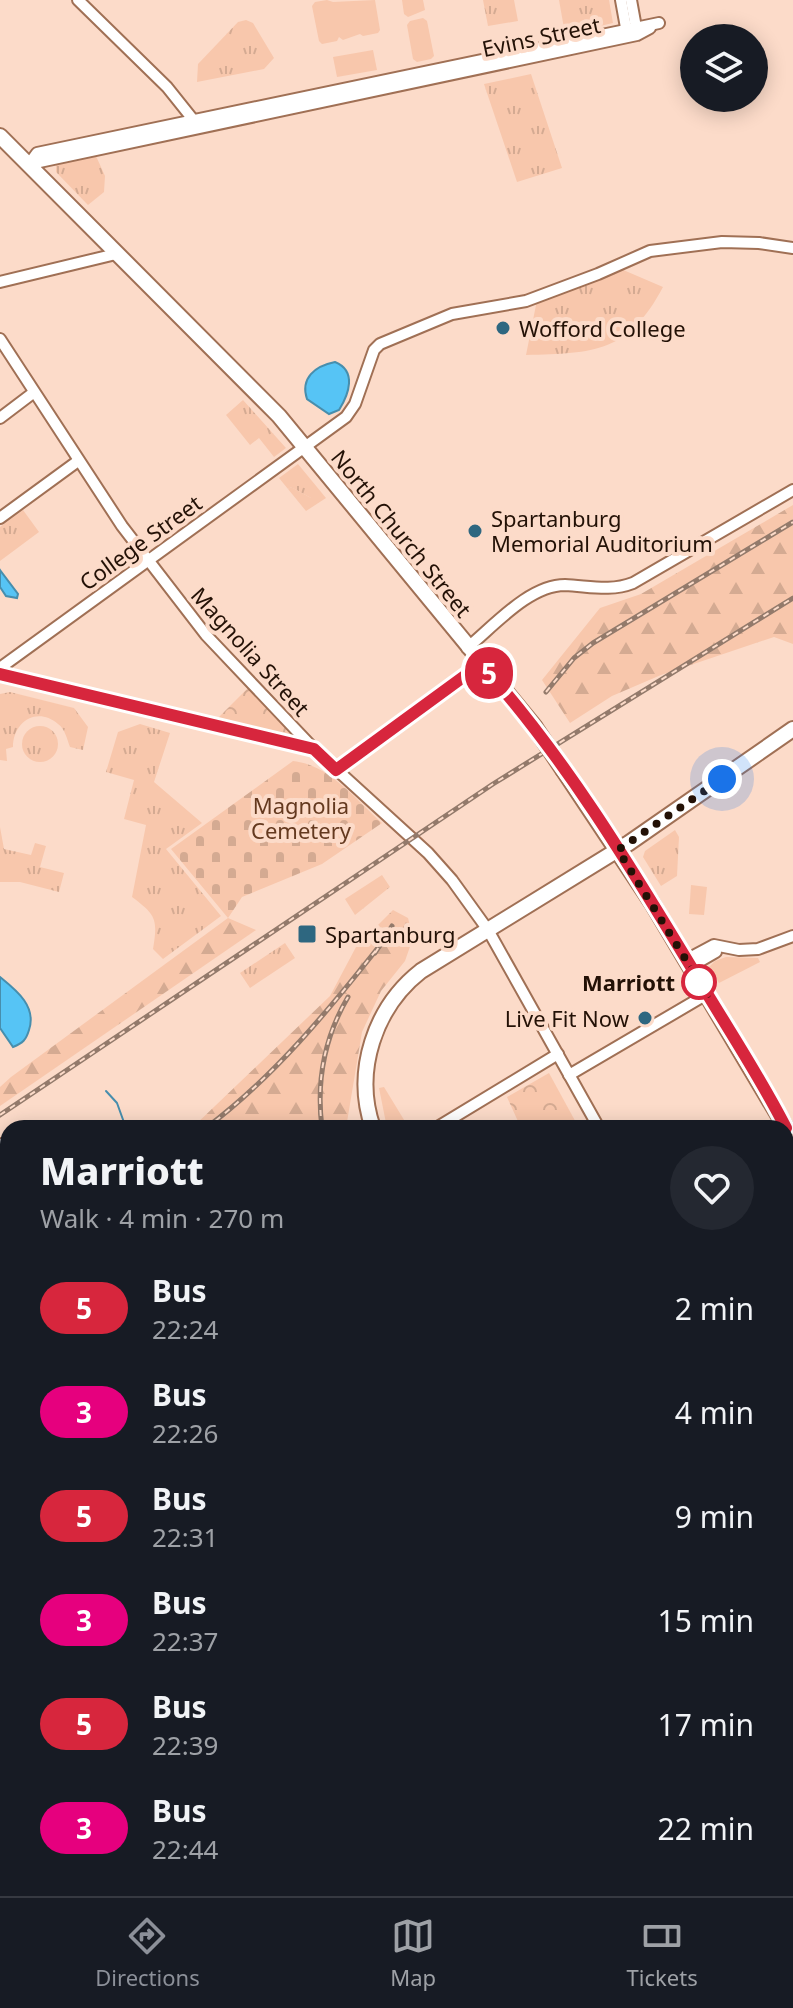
<!DOCTYPE html>
<html lang="en">
<head>
<meta charset="utf-8">
<style>
  :root { --surface:#171b24; --page:#242831; --text:#f1f3f6; --muted:#9ea1a6; --line:#363941; --accent:#8c9099 }
  body { margin:0; font-family:"Noto Sans",sans-serif; background:var(--page); color:var(--text); height:100vh; display:flex; flex-direction:column; font-size:30px; white-space:nowrap }
  * { box-sizing:border-box; margin:0 }
  p { font-size:26px; color:var(--muted) }
  .icon { flex:none; width:44px; height:44px; fill:none; stroke:currentColor; stroke-width:2; stroke-linecap:round; stroke-linejoin:round }
  .map { position:relative; flex:1; overflow:hidden }
  .panel { position:absolute; left:0px; top:1120px; width:794px; height:776px; display:flex; flex-direction:column; background:var(--surface); border-radius:24px 24px 0 0; box-shadow:0 4px 20px #0003 }
  .panel>* { flex:none }
  .badge { padding:0 16px; border-radius:26px; font-size:28px; line-height:52px }
  .fabs { position:absolute; left:680px; top:24px; display:grid; gap:16px }
  .fabs a { display:grid; place-items:center; width:88px; height:88px; border-radius:50%; background:var(--surface); box-shadow:0 4px 20px #0003; font-size:40px }
  .you { position:absolute; width:40px; height:40px; margin:-20px; border:6px solid #fff; border-radius:50%; background:#1a73e8; box-shadow:0 0 0 12px #1a73e833 }
  .map>.badge { position:absolute; translate:-50% -50%; box-shadow:0 0 0 4px #fff }
  .round { display:grid; place-items:center; flex:none; width:84px; height:84px; border-radius:42px; background:var(--page) }
  .head { display:flex; align-items:center; justify-content:space-between; height:136px; padding:0 40px }
  h1 { font-size:38px; font-weight:800; line-height:60px }
  ul { padding:0; list-style:none }
  li { display:flex; align-items:center; gap:24px; height:104px; padding:0 40px }
  li div { flex:1 }
  li b { display:block; font-size:30px }
  li em { font-style:normal }
  li .badge { min-width:88px; font-weight:700; text-align:center }
  .dock { display:flex; justify-content:space-around; align-items:center; height:112px; border-top:2px solid var(--line); background:var(--surface); font-size:22px; color:var(--muted) }
  .dock a { display:grid; justify-items:center; gap:4px }
  .dock .on { color:var(--accent) }
  .map>svg:first-child { display:block }
  .grass { fill:url(#grass-tufts) }
  .forest { fill:url(#forest-firs) }
  .cemetery { fill:url(#cemetery-stones) }
  .park { fill:url(#park-crowns) }
  .garden { fill:#f8c7ac }
  .water { fill:#56c4f5; stroke:#478ead; stroke-width:2 }
  .lines { fill:none; stroke-linecap:round; stroke-linejoin:round }
  .stream { stroke:#478ead; stroke-width:2 }
  .minor-casing { stroke:#a07055; stroke-width:14 }
  .major-casing { stroke:#a07055; stroke-width:18 }
  .minor { stroke:#fff; stroke-width:10 }
  .major { stroke:#fff; stroke-width:14 }
  .rail-casing { stroke:#937a6b; stroke-width:5 }
  .rail { stroke:#fcdbc9; stroke-width:2; stroke-dasharray:6; stroke-linecap:butt }
  .major-bridge-casing { stroke:#a07055; stroke-width:18; stroke-linecap:butt }
  .major-bridge { stroke:#fff; stroke-width:14 }
  .line-casing { stroke:#fff; stroke-width:18 }
  .line { stroke:#d7263d; stroke-width:12 }
  .walk { stroke:#231106; stroke-width:8; stroke-dasharray:0 14.4 }
  .poi-dot { fill:#2e6780; stroke:#fcdbc9; stroke-width:3 }
  .stop-dot { fill:#fff; stroke:#d7263d; stroke-width:4 }
  .labels { text-anchor:middle; dominant-baseline:central; stroke-width:8; stroke-linejoin:round; paint-order:stroke }
  .street-label { font-size:22px; fill:#231106; stroke:#fcdbc9 }
  .poi-label { font-size:22px; fill:#231106; stroke:#fcdbc9; text-anchor:start }
  .park-label { font-size:22px; fill:#64391f; stroke:#fcdbc9 }
  .stop-label { font-size:22px; font-weight:bold; fill:#231106; stroke:#fcdbc9; text-anchor:end }
</style>
</head>
<body>
<div class="map">
<svg width="793" height="1896" viewBox="0 0 793 1896">
  <defs>
    <pattern id="grass-tufts" width="24" height="20" patternUnits="userSpaceOnUse" patternTransform="scale(2)"><rect width="24" height="20" fill="#f8c7ac"/><path d="M3 7l-1-3M5 7V3M7 7l1-3M15 17l-1-3M17 17v-4M19 17l1-3" fill="none" stroke="#d4aa92"/></pattern>
    <pattern id="forest-firs" width="22" height="20" patternUnits="userSpaceOnUse" patternTransform="scale(2)"><rect width="22" height="20" fill="#f8c7ac"/><path d="M5 1l3.5 6h-7zM16 11l3.5 6h-7z" fill="#d4aa92"/></pattern>
    <pattern id="cemetery-stones" width="16" height="16" patternUnits="userSpaceOnUse" patternTransform="scale(2)"><rect width="16" height="16" fill="#f8c7ac"/><path d="M2 7V4a2 2 0 0 1 4 0v3zM10 15v-3a2 2 0 0 1 4 0v3z" fill="#d4aa92"/></pattern>
    <pattern id="park-crowns" width="20" height="18" patternUnits="userSpaceOnUse" patternTransform="scale(2)"><rect width="20" height="18" fill="#f8c7ac"/><path d="M2 6a3 3 0 1 1 6 0M12 15a3 3 0 1 1 6 0" fill="none" stroke="#d4aa92"/></pattern>
  </defs>
  <rect width="100%" height="100%" fill="#fcdbc9"/>
  <!-- grass -->
  <g class="grass">
    <polygon points="483,0 514,0 518,21 488,26"/>
    <polygon points="559,0 609,0 613,23 565,34"/>
    <polygon points="246,20 253,23 274,58 264,69 197,82 198,64 238,22"/>
    <polygon points="531,74 562,168 517,182 484,84"/>
    <polygon points="96,156 105,176 104,192 88,205 56,172 56,165"/>
    <path d="M621,269L663,287C628,353 595,353 526,355L537,300Z"/>
    <polygon points="243,400 286,448 274,457 259,438 250,445 226,415"/>
    <polygon points="298,464 326,498 311,498 291,487 288,489 279,478"/>
    <polygon points="23,510 39,532 0,561 0,527"/>
    <path d="M10,692L74,708L88,727L83,750L70,747C67,739 65,729 58,724C37,706 13,722 13,747L6,749L7,761L0,760V694Z"/>
    <path d="M140,724L170,733L154,782L202,823L166,849L221,916L163,959L153,949C158,919 156,915 132,897L146,825L124,819L134,780L106,772L118,732Z"/>
    <circle cx="40" cy="744" r="18"/>
    <polygon points="0,827 4,849 31,855 35,843 46,846 40,867 64,873 59,892 20,882 0,882"/>
    <polygon points="675,830 679,837 677,876 661,886 643,857 645,851"/>
    <polygon points="382,875 390,887 355,915 345,899"/>
    <polygon points="285,943 295,958 250,988 240,973"/>
    <polygon points="384,1087 409,1128 387,1128 379,1088"/>
  </g>
  <!-- forest -->
  <g class="forest">
    <polygon points="793,505 793,644 774,637 661,675 612,696 570,723 542,680 600,608 641,594"/>
    <polygon points="393,910 408,918 413,938 405,961 381,991 362,1032 346,1128 192,1128 330,996 356,947"/>
    <polygon points="228,918 256,930 0,1106 0,1087 11,1077"/>
    <polygon points="313,1888 389,1888 389,1896 300,1896"/>
  </g>
  <!-- cemetery -->
  <path class="cemetery" d="M293,761C330,765 355,799 382,823L322,864L242,897L228,918L171,849Z"/>
  <!-- park -->
  <g class="park">
    <polygon points="251,685 314,749 210,726"/>
    <polygon points="549,1073 579,1128 521,1128 507,1097"/>
    <polygon points="793,1209 793,1275 786,1262 786,1213"/>
  </g>
  <!-- garden -->
  <g class="garden">
    <polygon points="327,0 333,2 375,0 380,30 378,33 363,36 360,34 343,40 339,37 337,41 322,44 319,41 312,6 315,2"/>
    <polygon points="402,0 423,0 425,10 408,17 404,14"/>
    <polygon points="423,18 427,21 434,56 431,59 417,62 413,59 407,25 410,21"/>
    <polygon points="373,50 377,70 337,77 333,57"/>
    <polygon points="291,487 311,498 326,498 306,511 288,489"/>
    <polygon points="691,885 707,887 704,915 689,914"/>
    <polygon points="726,957 758,958 760,962 719,983 709,967 715,961"/>
    <polygon points="449,1888 611,1888 612,1896 444,1896"/>
  </g>
  <!-- water -->
  <g class="water">
    <path d="M335,362C357,371 349,394 339,410L329,414L307,399C300,378 315,366 335,362Z"/>
    <polygon points="0,570 18,594 17,598 6,596 0,587"/>
    <path d="M0,977C16,990 37,1006 29,1030C26,1040 23,1043 13,1047L0,1028Z"/>
  </g>
  <g class="lines">
    <!-- stream -->
    <g class="stream">
      <polyline points="106,1091 117,1103 126,1128"/>
      <polyline points="0,1303 8,1302"/>
      <polyline points="299,1888 302,1896"/>
    </g>
    <!-- minor casing -->
    <g class="minor-casing">
      <g id="minor">
        <polyline points="78,0 167,87 195,122"/>
        <polyline points="621,0 627,33"/>
        <polyline points="631,0 637,33"/>
        <polyline points="29,164 37,153 659,23"/>
        <polyline points="30,164 637,35 650,28"/>
        <polyline points="0,282 116,254"/>
        <polyline points="0,339 122,526 206,635 314,749 428,853 452,880 488,930 599,1128"/>
        <polyline points="0,418 33,393"/>
        <polyline points="0,518 78,461"/>
        <path d="M467,648C494,626 529,585 565,585C589,586 610,592 633,583L793,490"/>
        <polyline points="0,668 346,417 355,404 374,350 380,344 452,314 526,301 598,274 650,251 722,242 759,243 793,248"/>
        <polyline points="0,674 312,749"/>
        <polyline points="336,770 481,664"/>
        <polyline points="686,960 714,945 739,950 758,949 793,936"/>
        <polyline points="690,967 716,952"/>
        <polyline points="569,1075 707,994"/>
        <polyline points="436,1128 558,1054"/>
        <polyline points="0,1144 8,1152"/>
        <polyline points="0,1212 8,1206"/>
        <polyline points="0,1384 8,1386"/>
        <polyline points="786,1438 793,1434"/>
        <polyline points="0,1482 8,1497"/>
        <polyline points="786,1580 793,1578"/>
        <polyline points="0,1611 8,1608"/>
        <polyline points="786,1627 793,1647"/>
        <polyline points="0,1743 8,1760"/>
        <polyline points="0,1819 8,1815"/>
        <polyline points="786,1823 793,1820"/>
        <polyline points="70,1888 74,1896"/>
        <polyline points="205,1888 208,1896"/>
        <polyline points="695,1888 698,1896"/>
        <polyline points="423,1896 423,1888"/>
      </g>
    </g>
    <!-- major casing -->
    <g class="major-casing">
      <g id="major">
        <polyline points="0,136 279,416 534,726"/>
        <polyline points="564,771 652,903 786,1128"/>
        <path d="M373,1128C353,1071 375,1007 421,971L629,843L793,729"/>
        <polyline points="786,1195 793,1192"/>
        <polyline points="0,1492 8,1488"/>
      </g>
    </g>
    <!-- minor -->
    <use href="#minor" class="minor"/>
    <!-- major -->
    <use href="#major" class="major"/>
    <!-- rail casing -->
    <g class="rail-casing">
      <g id="rail">
        <polyline points="546,692 574,658 593,643 793,522"/>
        <polyline points="375,953 392,926"/>
        <polyline points="0,1115 493,784 793,598"/>
        <path d="M206,1128C274,1077 328,1011 381,944"/>
        <path d="M322,1128C316,1081 324,1038 348,997"/>
        <polyline points="0,1270 8,1264"/>
        <polyline points="408,1896 408,1888"/>
      </g>
    </g>
    <!-- rail -->
    <use href="#rail" class="rail"/>
    <!-- major-bridge casing -->
    <g class="major-bridge-casing">
      <polyline id="major-bridge" points="534,726 564,771"/>
    </g>
    <!-- major-bridge -->
    <use href="#major-bridge" class="major-bridge"/>
  </g>
  <g class="lines">
    <!-- line casing -->
    <g class="line-casing">
      <path id="line" d="M0,674L314,749L336,770L481,664C564,756 629,864 693,970C724,1023 758,1073 786,1128"/>
    </g>
    <!-- line -->
    <use href="#line" class="line"/>
    <!-- walk -->
    <polyline class="walk" points="699,982 707,994 618,850 722,779"/>
  </g>
  <!-- markers -->
  <g class="poi-dot">
    <circle cx="503" cy="328" r="8"/>
    <circle cx="475" cy="531" r="8"/>
    <rect x="297" y="924" width="20" height="20" rx="4"/>
    <circle cx="645" cy="1018" r="8"/>
  </g>
  <circle class="stop-dot" cx="699" cy="982" r="16"/>
  <g class="labels">
    <!-- street labels -->
    <g class="street-label">
      <text transform="translate(541 36) rotate(-12)">Evins Street</text>
      <text transform="translate(402 533) rotate(51)">North Church Street</text>
      <text transform="translate(140 542) rotate(-36)">College Street</text>
      <text transform="translate(251 651) rotate(48)">Magnolia Street</text>
    </g>
    <!-- poi labels -->
    <g class="poi-label">
      <text x="519" y="328">Wofford College</text>
      <text x="491" y="518">Spartanburg<tspan x="491" dy="25">Memorial Auditorium</tspan></text>
      <text x="325" y="934">Spartanburg</text>
      <text x="629" y="1018" text-anchor="end">Live Fit Now</text>
    </g>
    <!-- park labels -->
    <g class="park-label">
      <text x="301" y="805">Magnolia<tspan x="301" dy="25">Cemetery</tspan></text>
    </g>
    <!-- stop labels -->
    <g class="stop-label">
      <text x="675" y="982">Marriott</text>
    </g>
  </g>
</svg>
<div class="fabs">
<a><svg class="icon" aria-label="layers" viewBox="0 0 24 24"><path d="M12 4l9 5-9 5-9-5zM3 14l9 5 9-5"/></svg></a>
</div>
<div class="you" style="left:722px;top:779px"></div>
<b class="badge" style="left:489px;top:673px;background:#d7263d;color:#fff">5</b>
<section class="panel">
<div class="head"><div><h1>Marriott</h1><p>Walk · 4 min · 270 m</p></div><a class="round"><svg class="icon" aria-label="heart" viewBox="0 0 24 24"><path d="M12 20l-8-8c-3-5 5-10 8-4 3-6 11-1 8 4z"/></svg></a></div>
<ul>
<li><span class="badge" style="background:#d7263d;color:#fff">5</span><div><b>Bus</b><p>22:24</p></div><em>2 min</em></li>
<li><span class="badge" style="background:#e6007e;color:#fff">3</span><div><b>Bus</b><p>22:26</p></div><em>4 min</em></li>
<li><span class="badge" style="background:#d7263d;color:#fff">5</span><div><b>Bus</b><p>22:31</p></div><em>9 min</em></li>
<li><span class="badge" style="background:#e6007e;color:#fff">3</span><div><b>Bus</b><p>22:37</p></div><em>15 min</em></li>
<li><span class="badge" style="background:#d7263d;color:#fff">5</span><div><b>Bus</b><p>22:39</p></div><em>17 min</em></li>
<li><span class="badge" style="background:#e6007e;color:#fff">3</span><div><b>Bus</b><p>22:44</p></div><em>22 min</em></li>
</ul>
</section>
</div>
<nav class="dock">
<a class="on"><svg class="icon" aria-label="directions" viewBox="0 0 24 24"><path d="M12 3l9 9-9 9-9-9zM9 14v-3h6M13 9l2 2-2 2"/></svg>Directions</a>
<a><svg class="icon" aria-label="map" viewBox="0 0 24 24"><path d="M3 6l6-2 6 2 6-2v14l-6 2-6-2-6 2zM9 4v14M15 6v14"/></svg>Map</a>
<a><svg class="icon" aria-label="tickets" viewBox="0 0 24 24"><path d="M3 7h18v10H3zM15 7v10"/></svg>Tickets</a>
</nav>
</body>
</html>
